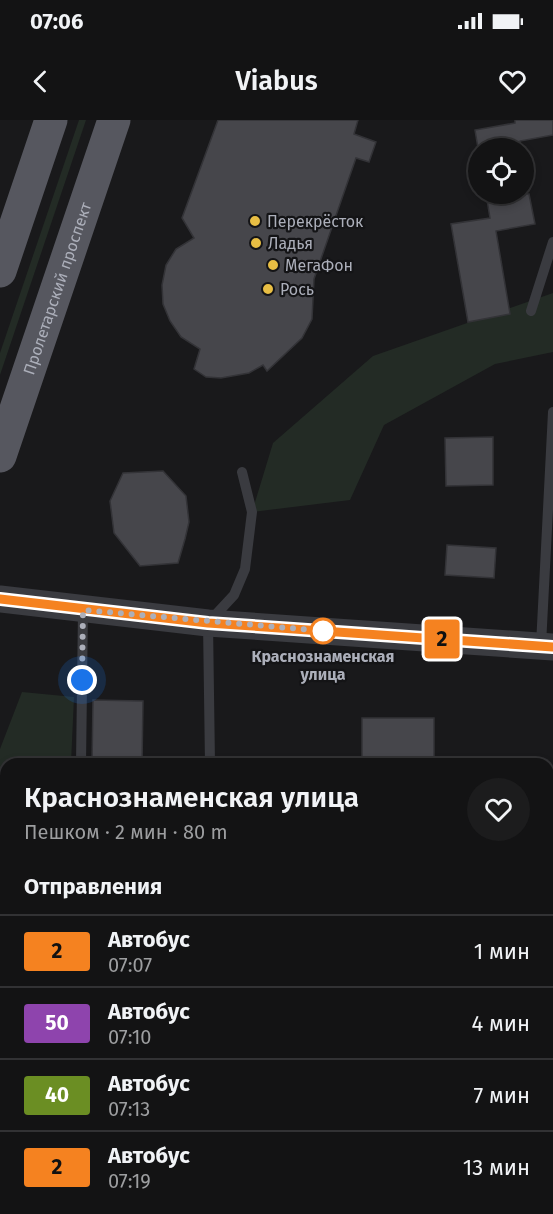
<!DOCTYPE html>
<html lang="ru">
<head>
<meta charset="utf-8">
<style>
  :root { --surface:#131314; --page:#1c1c1d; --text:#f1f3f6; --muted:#9d9ea0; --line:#323234 }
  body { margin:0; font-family:"Fira Sans",sans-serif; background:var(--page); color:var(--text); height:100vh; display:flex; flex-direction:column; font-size:22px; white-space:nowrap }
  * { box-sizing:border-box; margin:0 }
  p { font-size:20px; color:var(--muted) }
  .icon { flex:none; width:33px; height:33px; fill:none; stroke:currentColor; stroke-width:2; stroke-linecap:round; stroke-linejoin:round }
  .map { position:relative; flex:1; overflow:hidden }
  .drawer { position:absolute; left:0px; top:638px; width:554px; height:458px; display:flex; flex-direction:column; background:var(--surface); border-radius:18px 18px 0 0; box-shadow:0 3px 9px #0003,0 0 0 2px var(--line) }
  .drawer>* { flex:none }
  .badge { padding:0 12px; border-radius:4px; font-size:21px; line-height:39px }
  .tools { position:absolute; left:468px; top:18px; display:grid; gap:12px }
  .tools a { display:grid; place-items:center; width:66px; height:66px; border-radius:50%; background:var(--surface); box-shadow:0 3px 9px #0003,0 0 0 2px var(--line); font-size:30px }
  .you { position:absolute; width:30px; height:30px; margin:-15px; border:4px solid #fff; border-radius:50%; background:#1a73e8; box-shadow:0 0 0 9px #1a73e833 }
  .map>.badge { position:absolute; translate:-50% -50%; box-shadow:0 0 0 3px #fff }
  h2 { padding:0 24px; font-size:22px; line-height:54px }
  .round { display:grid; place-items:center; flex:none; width:63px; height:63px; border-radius:32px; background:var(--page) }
  .summary { display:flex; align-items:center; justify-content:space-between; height:102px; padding:0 24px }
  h1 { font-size:28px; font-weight:600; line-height:45px }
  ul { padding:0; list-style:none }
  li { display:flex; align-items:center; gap:18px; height:72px; padding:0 24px; border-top:2px solid var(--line) }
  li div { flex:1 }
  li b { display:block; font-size:22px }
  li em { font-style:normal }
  li .badge { min-width:66px; font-weight:700; text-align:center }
  .status { display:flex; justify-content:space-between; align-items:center; height:42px; padding:0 30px; background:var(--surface); direction:ltr }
  .status svg { height:16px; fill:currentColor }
  header { display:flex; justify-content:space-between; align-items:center; height:78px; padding:0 24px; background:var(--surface); font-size:27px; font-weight:600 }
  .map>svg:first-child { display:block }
  .green { fill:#232b25 }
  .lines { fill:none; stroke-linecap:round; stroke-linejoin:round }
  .stream { stroke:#313940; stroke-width:8 }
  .building { fill:#46464b; stroke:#333337; stroke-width:1.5 }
  .service { stroke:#3a3b40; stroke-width:10 }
  .tertiary { stroke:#3a3b40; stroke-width:27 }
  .primary { stroke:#56575f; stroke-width:33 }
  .line-casing { stroke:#fff; stroke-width:14 }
  .line { stroke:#f58220; stroke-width:9 }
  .walk { stroke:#acafba; stroke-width:6; stroke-dasharray:0 10.8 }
  .poi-dot { fill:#e8be44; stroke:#141416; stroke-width:2 }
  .stop-dot { fill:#fff; stroke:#f58220; stroke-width:3 }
  .labels { text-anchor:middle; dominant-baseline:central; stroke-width:4.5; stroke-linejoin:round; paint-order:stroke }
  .poi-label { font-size:16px; fill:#acafba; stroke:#141416; text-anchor:start }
  .street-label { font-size:16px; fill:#acafba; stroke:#141416 }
  .stop-label { font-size:16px; font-weight:bold; fill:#acafba; stroke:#141416 }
</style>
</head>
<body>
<div class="status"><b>07:06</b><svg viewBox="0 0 49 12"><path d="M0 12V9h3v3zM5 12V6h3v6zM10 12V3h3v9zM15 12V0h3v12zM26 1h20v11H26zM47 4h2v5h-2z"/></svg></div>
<header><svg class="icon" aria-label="back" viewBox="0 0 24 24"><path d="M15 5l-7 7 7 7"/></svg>Viabus<svg class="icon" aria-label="heart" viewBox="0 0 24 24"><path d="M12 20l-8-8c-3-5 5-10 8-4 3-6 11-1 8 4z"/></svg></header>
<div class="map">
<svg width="553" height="1094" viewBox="0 0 553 1094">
  <rect width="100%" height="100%" fill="#19191b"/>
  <!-- green -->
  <g class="green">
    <polygon points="79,0 86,0 0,255 0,233"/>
    <polygon points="553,173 553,232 495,244 384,305 350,380 252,392 273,323 373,236"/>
    <polygon points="22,572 74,577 71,643 6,644 6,657 0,657 0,629"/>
  </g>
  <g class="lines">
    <!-- stream -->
    <g class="stream">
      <polyline points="548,883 553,879"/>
      <polyline points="217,1094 221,1089"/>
    </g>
  </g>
  <!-- building -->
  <g class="building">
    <polygon points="218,0 358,0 354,14 376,22 369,42 356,38 314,159 312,199 302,218 267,251 263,245 249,253 221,258 206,257 194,249 200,229 181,217 170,201 163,184 162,165 166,145 176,129 194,118 182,98"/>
    <polygon points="515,0 553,0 553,15 520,21 521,28 478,28 475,10 515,3"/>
    <polygon points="486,74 529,74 535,104 496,111 510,194 468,202 451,104 490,98"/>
    <polygon points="493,317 493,365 446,366 445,318"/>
    <polygon points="163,351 186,376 189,402 185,419 178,443 140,446 114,413 110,381 123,353"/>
    <polygon points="447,425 496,428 494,458 445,455"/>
    <polygon points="93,580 143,581 142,644 92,644"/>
    <rect x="362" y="598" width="72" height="46"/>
  </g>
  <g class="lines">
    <!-- service -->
    <g class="service">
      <polyline points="531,191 553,122"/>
      <polyline points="541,525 553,292"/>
      <polyline points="81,644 83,490"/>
      <polyline points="210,644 208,503 234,475 245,449 252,392 242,352"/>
      <polyline points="0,885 6,892"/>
      <polyline points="548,1000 553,1002"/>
      <polyline points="0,1023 6,1017"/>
      <polyline points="336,1089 346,1094"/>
      <polyline points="58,1094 63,1089"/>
      <polyline points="269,1094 274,1089"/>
    </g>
    <!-- tertiary -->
    <polyline class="tertiary" points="0,479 208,503 553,527"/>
    <!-- primary -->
    <g class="primary">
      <polyline points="0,151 51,0"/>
      <path id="s1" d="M0,336L114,0"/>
    </g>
  </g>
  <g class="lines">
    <!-- line casing -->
    <g class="line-casing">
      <polyline id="line" points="0,479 208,503 553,527"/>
    </g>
    <!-- line -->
    <use href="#line" class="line"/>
    <!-- walk -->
    <polyline class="walk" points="82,560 83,490 323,511"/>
  </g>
  <!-- markers -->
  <g class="poi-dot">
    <circle cx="255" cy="101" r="6"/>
    <circle cx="256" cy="123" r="6"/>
    <circle cx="273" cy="145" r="6"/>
    <circle cx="268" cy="169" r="6"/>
  </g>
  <circle class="stop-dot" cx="323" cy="511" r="12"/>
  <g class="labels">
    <!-- poi labels -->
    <g class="poi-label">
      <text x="267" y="101">Перекрёсток</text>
      <text x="268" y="123">Ладья</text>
      <text x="285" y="145">МегаФон</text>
      <text x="280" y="169">Рось</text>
    </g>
    <!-- street labels -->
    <g class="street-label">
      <text stroke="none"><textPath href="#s1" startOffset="177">Пролетарский проспект</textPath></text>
    </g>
    <!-- stop labels -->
    <g class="stop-label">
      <text x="323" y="536">Краснознаменская<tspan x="323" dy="18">улица</tspan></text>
    </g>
  </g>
</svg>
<div class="tools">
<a><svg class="icon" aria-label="locate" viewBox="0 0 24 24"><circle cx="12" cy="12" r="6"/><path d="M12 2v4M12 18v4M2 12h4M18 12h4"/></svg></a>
</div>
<div class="you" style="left:82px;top:560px"></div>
<b class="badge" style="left:442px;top:519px;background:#f58220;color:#111">2</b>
<section class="drawer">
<div class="summary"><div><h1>Краснознаменская улица</h1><p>Пешком · 2 мин · 80 m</p></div><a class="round"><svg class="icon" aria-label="heart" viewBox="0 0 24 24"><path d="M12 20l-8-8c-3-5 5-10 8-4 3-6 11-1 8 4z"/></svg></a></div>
<h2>Отправления</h2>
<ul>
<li><span class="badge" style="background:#f58220;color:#111">2</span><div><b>Автобус</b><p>07:07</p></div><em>1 мин</em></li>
<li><span class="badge" style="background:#8e44ad;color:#fff">50</span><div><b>Автобус</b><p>07:10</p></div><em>4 мин</em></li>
<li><span class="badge" style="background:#6b8e23;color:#fff">40</span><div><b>Автобус</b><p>07:13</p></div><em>7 мин</em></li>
<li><span class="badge" style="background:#f58220;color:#111">2</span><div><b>Автобус</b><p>07:19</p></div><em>13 мин</em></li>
</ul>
</section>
</div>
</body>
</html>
